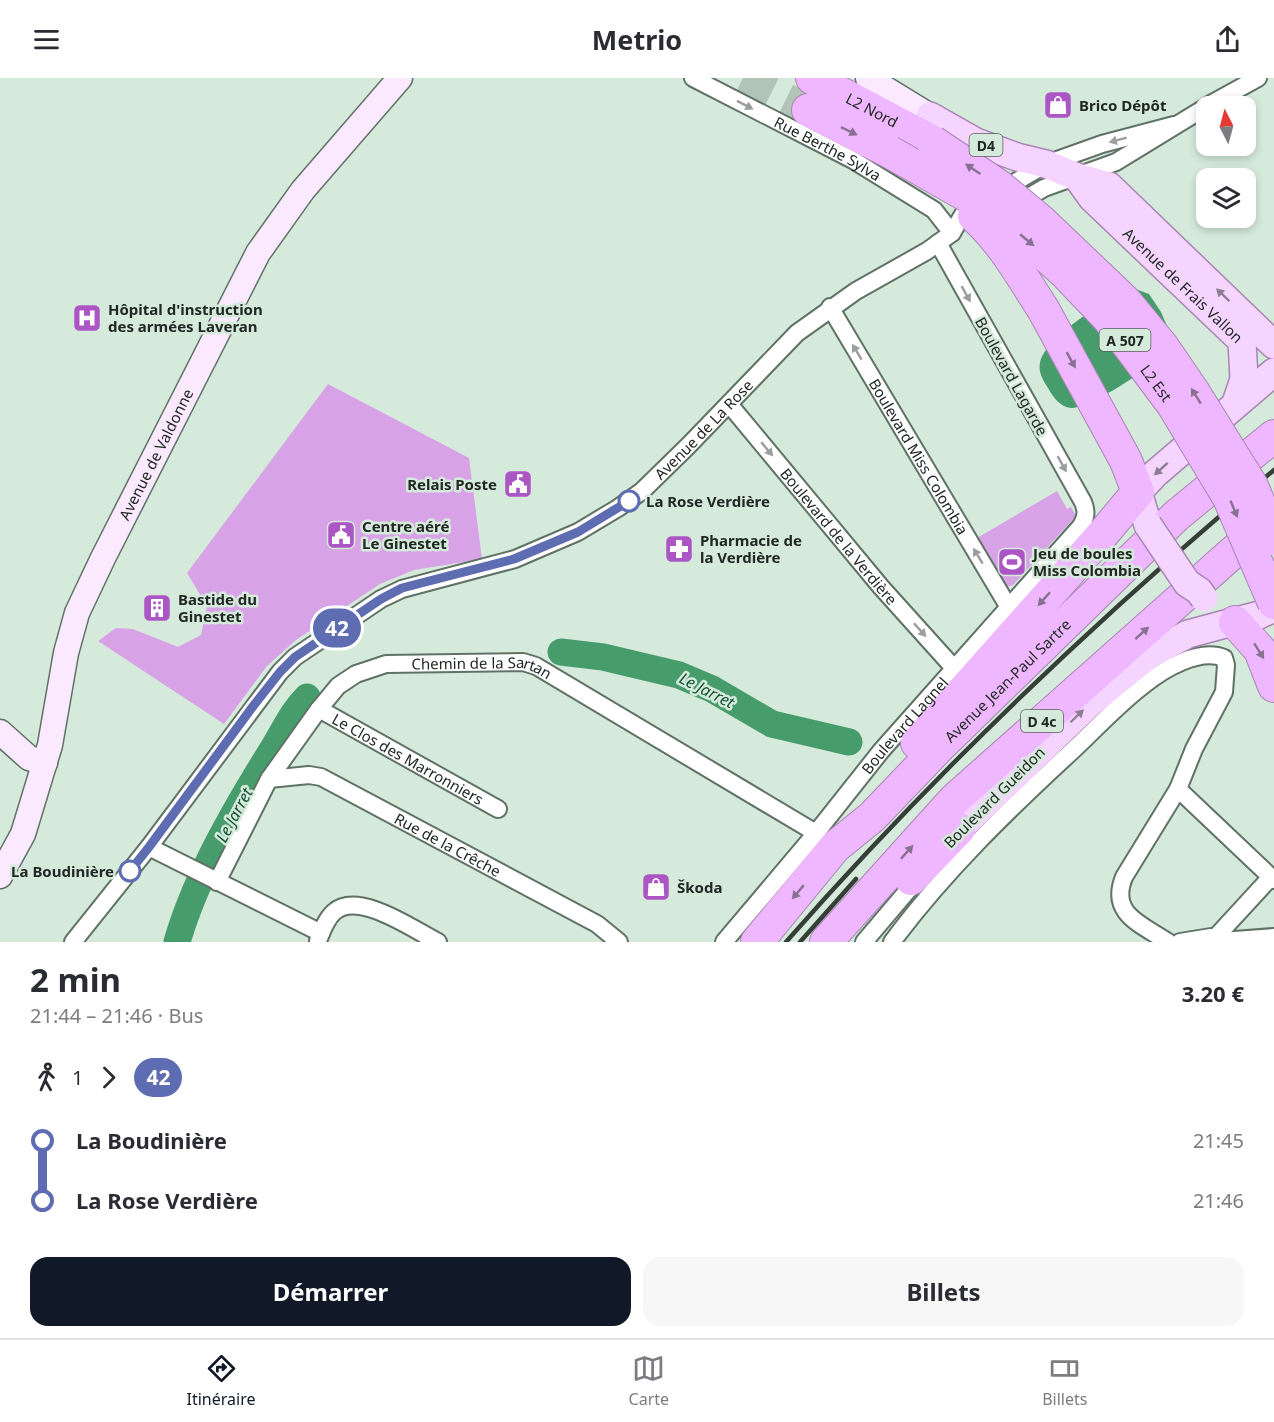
<!DOCTYPE html>
<html lang="fr">
<head>
<meta charset="utf-8">
<style>
  :root { --surface:#fff; --page:#f7f7f7; --text:#2b2b33; --muted:#7c7c81; --line:#e1e1e2; --accent:#111827 }
  body { margin:0; font-family:"Noto Sans",sans-serif; background:var(--page); color:var(--text); height:100vh; display:flex; flex-direction:column; font-size:22px; white-space:nowrap }
  * { box-sizing:border-box; margin:0 }
  p { font-size:20px; color:var(--muted) }
  .icon { flex:none; width:33px; height:33px; fill:none; stroke:currentColor; stroke-width:2; stroke-linecap:round; stroke-linejoin:round }
  .map { position:relative; height:864px; overflow:hidden }
  .panel { display:flex; flex-direction:column; background:var(--surface); flex:1 }
  .panel>* { flex:none }
  .badge { padding:0 12px; border-radius:20px; font-size:21px; line-height:39px }
  .needle { width:39px; rotate:354deg }
  .tools { position:absolute; left:1196px; top:18px; display:grid; gap:12px }
  .tools a { display:grid; place-items:center; width:60px; height:60px; border-radius:12px; background:var(--surface); box-shadow:0 3px 9px #0003; font-size:30px }
  .map>.badge { position:absolute; translate:-50% -50%; box-shadow:0 0 0 3px #fff }
  .legs { display:flex; align-items:center; gap:9px; height:66px; padding:0 30px; font-size:20px }
  .legs p { margin-inline-start:auto }
  .head { display:flex; align-items:center; justify-content:space-between; height:102px; padding:0 30px }
  h1 { font-size:33px; font-weight:700; line-height:45px }
  .primary-button { display:flex; gap:12px; margin-top:auto; padding:12px 30px }
  .primary-button a { flex:1; height:69px; border-radius:18px; background:var(--accent); color:#fff; font-size:24px; font-weight:700; line-height:69px; text-align:center }
  .primary-button a+a { background:var(--page); color:var(--text) }
  ul { padding:0 30px; list-style:none }
  li { display:flex; align-items:center; gap:21px; height:60px; font-size:22px }
  li i { display:grid; place-items:center; width:9px; height:100%; margin:0 8px; background:currentColor }
  li i::after { content:''; width:15px; height:15px; margin:-8px; border:4px solid; border-radius:50%; background:var(--surface) }
  li p { margin-inline-start:auto }
  li:first-child i { background:linear-gradient(#0000 50%,currentColor 0) }
  li:last-child i { background:linear-gradient(currentColor 50%,#0000 0) }
  header { display:flex; justify-content:space-between; align-items:center; height:78px; padding:0 30px; background:var(--surface); font-size:27px; font-weight:700 }
  .tab-bar { display:flex; justify-content:space-around; align-items:center; height:84px; border-top:2px solid var(--line); background:var(--surface); font-size:16px; color:var(--muted) }
  .tab-bar a { display:grid; justify-items:center; gap:3px }
  .tab-bar .active { color:var(--accent) }
  .map>svg:first-child { display:block }
  .green { fill:#d7a3e6 }
  .water { fill:#479c6c }
  .lines { fill:none; stroke-linecap:round; stroke-linejoin:round }
  .river { stroke:#479c6c; stroke-width:27 }
  .highway-tunnel { stroke:#b2c3b7; stroke-width:32; stroke-dasharray:32 16; stroke-linecap:butt }
  .street-casing { stroke:#607266; stroke-width:20 }
  .secondary-casing { stroke:#607266; stroke-width:27 }
  .primary-casing { stroke:#a685b2; stroke-width:30 }
  .highway-casing { stroke:#a685b2; stroke-width:34 }
  .street { stroke:#fff; stroke-width:16 }
  .secondary { stroke:#fae9ff; stroke-width:24 }
  .primary { stroke:#f5d4ff; stroke-width:27 }
  .highway { stroke:#eeb7ff; stroke-width:32 }
  .rail { stroke:#363e38; stroke-width:4.5 }
  .primary-bridge-casing { stroke:#a685b2; stroke-width:30; stroke-linecap:butt }
  .highway-bridge-casing { stroke:#a685b2; stroke-width:34; stroke-linecap:butt }
  .primary-bridge { stroke:#f5d4ff; stroke-width:27 }
  .highway-bridge { stroke:#eeb7ff; stroke-width:32 }
  .oneway { fill:#9b9e9c }
  .oneway2 { fill:#887091 }
  .oneway3 { fill:#8b7e91 }
  .line-1-casing { stroke:#fff; stroke-width:14 }
  .line-1 { stroke:#5e6cb2; stroke-width:9 }
  .stop-1-dot { fill:#fff; stroke:#5e6cb2; stroke-width:3 }
  .labels { text-anchor:middle; dominant-baseline:central; stroke-width:5; stroke-linejoin:round; paint-order:stroke }
  .shield { fill:#d6eadc; stroke:#57625a; stroke-width:1.5 }
  .shield-label { font-size:14px; font-weight:bold; fill:#212823 }
  .poi-label { font-size:15px; font-weight:bold; fill:#212823; stroke:#d6eadc; text-anchor:start }
  .street-label { font-size:15px; fill:#212823; stroke:#d6eadc }
  .stop-label { font-size:15px; font-weight:bold; fill:#212823; stroke:#d6eadc; text-anchor:start }
  .water-label { font-size:16px; font-style:italic; fill:#115231; stroke:#d6eadc }
</style>
</head>
<body>
<header><svg class="icon" aria-label="menu" viewBox="0 0 24 24"><path d="M4 6h16M4 12h16M4 18h16"/></svg>Metrio<svg class="icon" aria-label="share" viewBox="0 0 24 24"><path d="M12 15V3M7 8l5-5 5 5M5 13v7h14v-7"/></svg></header>
<div class="map">
<svg width="1274" height="864" viewBox="0 0 1274 864">
  <rect width="100%" height="100%" fill="#d6eadc"/>
  <!-- green -->
  <g class="green">
    <polygon points="328,306 469,380 482,481 414,492 380,506 296,562 267,588 224,646 98,563 116,550 133,551 178,569 201,557 207,528 187,495"/>
    <polygon points="1057,413 1067,431 1071,429 1076,438 1013,507 1007,509 977,460"/>
  </g>
  <!-- water -->
  <path class="water" d="M1130,209L1149,216L1161,234L1170,255C1168,261 1166,271 1162,276C1151,291 1088,331 1071,330C1060,329 1053,319 1048,310C1043,302 1038,294 1040,285C1045,258 1108,222 1130,209Z"/>
  <g class="lines">
    <!-- river -->
    <g class="river">
      <polyline points="561,574 603,579 679,597 712,611 772,646 849,664"/>
      <path d="M177,864C196,798 236,730 272,672C284,653 292,634 307,619"/>
    </g>
    <!-- highway-tunnel -->
    <polyline class="highway-tunnel" points="743,0 808,32"/>
    <!-- street casing -->
    <g class="street-casing">
      <g id="street">
        <path id="s1" d="M693,0L853,82L934,132L952,155"/>
        <polyline points="1207,28 1258,0"/>
        <polyline points="1000,113 1046,86 1102,66 1174,47"/>
        <polyline points="1015,127 1044,110 1116,84 1206,29"/>
        <path id="s2" d="M830,229L1008,528"/>
        <path id="s3" d="M729,326L881,509L953,589"/>
        <path id="s4" d="M319,631L498,731"/>
        <path id="s5" d="M269,701L309,697L321,699L597,846L619,864"/>
        <polyline points="1178,711 1274,802"/>
        <polyline points="149,769 321,855"/>
        <path id="s6" d="M217,804L269,701L319,631L338,608L356,596L386,586L523,584L536,588L816,755"/>
        <polyline points="1214,861 1271,799"/>
        <path d="M318,863C322,853 326,841 334,834C358,812 414,852 438,864"/>
        <path id="s7" d="M73,864L149,769L280,594L295,579L381,521L402,511L515,481L578,454L618,430L642,413L689,367L797,255L856,213L927,173L952,155L965,133L975,128"/>
        <path id="s8" d="M724,864L816,755L881,673L1081,448C1086,439 1087,434 1083,424L938,165"/>
        <polyline points="864,864 920,798"/>
        <path d="M892,864C944,794 1007,733 1071,674C1095,652 1118,626 1145,606C1164,591 1199,570 1224,580L1226,587L1224,614L1194,671L1178,711L1124,799C1109,836 1141,846 1168,864"/>
        <polyline points="1180,864 1211,859 1221,863 1274,859"/>
      </g>
    </g>
    <!-- secondary casing -->
    <g class="secondary-casing">
      <g id="secondary">
        <polyline points="868,0 930,38"/>
        <polyline points="0,654 29,680 45,685"/>
        <path id="s9" d="M0,798L23,756L50,667L66,575L77,535L103,480L258,175L303,112L400,0"/>
      </g>
    </g>
    <!-- primary casing -->
    <g class="primary-casing">
      <g id="primary">
        <polyline points="930,38 976,64 1017,79 1046,86 1077,99 1109,108 1274,267"/>
        <path id="s10" d="M1077,99L1092,120L1242,263L1244,301L1236,325"/>
        <polyline points="1148,447 1138,414 1156,395 1274,294"/>
        <polyline points="959,751 1091,624 1150,576 1188,556 1259,537 1274,530"/>
      </g>
    </g>
    <!-- highway casing -->
    <g class="highway-casing">
      <g id="highway">
        <path id="s11" d="M812,0L933,64"/>
        <polyline points="808,32 890,74"/>
        <polyline points="1235,544 1260,572 1274,608"/>
        <polyline points="917,665 1102,457 1138,414 1126,383 1043,231"/>
        <polyline points="911,801 959,751"/>
        <path id="s12" d="M757,864L835,769L872,739L940,668L1176,438L1274,358"/>
        <polyline points="826,864 955,721 1266,445"/>
      </g>
    </g>
    <!-- street -->
    <use href="#street" class="street"/>
    <!-- secondary -->
    <use href="#secondary" class="secondary"/>
    <!-- primary -->
    <use href="#primary" class="primary"/>
    <!-- highway -->
    <use href="#highway" class="highway"/>
    <!-- rail -->
    <g class="rail">
      <path d="M786,864C935,694 1101,537 1274,392"/>
      <polyline points="800,864 856,801"/>
    </g>
    <!-- primary-bridge casing -->
    <g class="primary-bridge-casing">
      <polyline id="primary-bridge" points="1148,447 1187,505 1199,513 1204,520"/>
    </g>
    <!-- highway-bridge casing -->
    <g class="highway-bridge-casing">
      <g id="highway-bridge">
        <polyline points="933,64 999,108 1041,143 1126,224 1163,269 1193,313 1252,408 1274,461"/>
        <path id="s13" d="M890,74L978,124L1024,158L1066,196L1108,240L1173,327L1229,420L1274,525"/>
        <path d="M974,138C1003,164 1022,199 1043,231"/>
      </g>
    </g>
    <!-- primary-bridge -->
    <use href="#primary-bridge" class="primary-bridge"/>
    <!-- highway-bridge -->
    <use href="#highway-bridge" class="highway-bridge"/>
  </g>
  <!-- one-way arrows -->
  <defs><path id="oneway-solid" d="M-6-.8H1V-3.2L6.5 0L1 3.2V.8H-6Z" transform="scale(1.5)"/></defs>
  <g class="oneway">
    <use href="#oneway-solid" transform="translate(745 27) rotate(27)"/>
    <use href="#oneway-solid" transform="translate(1118 62) rotate(165)"/>
    <use href="#oneway-solid" transform="translate(966 216) rotate(61)"/>
    <use href="#oneway-solid" transform="translate(857 274) rotate(-121)"/>
    <use href="#oneway-solid" transform="translate(767 371) rotate(50)"/>
    <use href="#oneway-solid" transform="translate(1062 386) rotate(61)"/>
    <use href="#oneway-solid" transform="translate(978 478) rotate(-121)"/>
    <use href="#oneway-solid" transform="translate(920 552) rotate(48)"/>
  </g>
  <g class="oneway2">
    <use href="#oneway-solid" transform="translate(849 53) rotate(26)"/>
    <use href="#oneway-solid" transform="translate(973 91) rotate(-146)"/>
    <use href="#oneway-solid" transform="translate(1027 162) rotate(40)"/>
    <use href="#oneway-solid" transform="translate(1071 282) rotate(61)"/>
    <use href="#oneway-solid" transform="translate(1196 318) rotate(-122)"/>
    <use href="#oneway-solid" transform="translate(1234 431) rotate(67)"/>
    <use href="#oneway-solid" transform="translate(1044 521) rotate(132)"/>
    <use href="#oneway-solid" transform="translate(1142 555) rotate(-42)"/>
    <use href="#oneway-solid" transform="translate(1259 573) rotate(58)"/>
    <use href="#oneway-solid" transform="translate(907 774) rotate(-48)"/>
    <use href="#oneway-solid" transform="translate(798 814) rotate(130)"/>
  </g>
  <g class="oneway3">
    <use href="#oneway-solid" transform="translate(1223 217) rotate(-136)"/>
    <use href="#oneway-solid" transform="translate(1161 391) rotate(138)"/>
    <use href="#oneway-solid" transform="translate(1077 638) rotate(-44)"/>
  </g>
  <g class="lines">
    <!-- line-1 casing -->
    <g class="line-1-casing">
      <polyline id="line-1" points="130,793 149,769 254,627 280,594 295,579 381,521 402,510 514,481 578,454 629,423"/>
    </g>
    <!-- line-1 -->
    <use href="#line-1" class="line-1"/>
  </g>
  <!-- icons -->
  <defs>
    <g id="shop-square" transform="scale(1.5)"><rect x="-9" y="-9" width="18" height="18" rx="4" fill="#ab56c4" stroke="#d6eadc"/><path d="M-5-2.5h2.3a2.7 3.5 0 0 1 5.4 0H5L5.5 6h-11ZM-1.5-2.5h3a1.5 2.3 0 0 0-3 0Z" fill="#fff"/></g>
    <g id="hospital-square" transform="scale(1.5)"><rect x="-9" y="-9" width="18" height="18" rx="4" fill="#ab56c4" stroke="#d6eadc"/><path d="M-5-5h3v3.5h4V-5h3V5h-3V1.5h-4V5h-3Z" fill="#fff"/></g>
    <g id="civic-square" transform="scale(1.5)"><rect x="-9" y="-9" width="18" height="18" rx="4" fill="#ab56c4" stroke="#d6eadc"/><path d="M-.6-6.5H3V-4.5H.6V-3L4-1V1h2V6H-6V1h2V-1L-.6-3ZM-1.2 2.5V6h2.4V2.5Z" fill="#fff"/></g>
    <g id="pharmacy-square" transform="scale(1.5)"><rect x="-9" y="-9" width="18" height="18" rx="4" fill="#ab56c4" stroke="#d6eadc"/><path d="M-2-6h4v4h4v4h-4v4h-4v-4h-4v-4h4Z" fill="#fff"/></g>
    <g id="stadium-square" transform="scale(1.5)"><rect x="-9" y="-9" width="18" height="18" rx="4" fill="#ab56c4" stroke="#d6eadc"/><path d="M0-5a6.5 5 0 1 0 0 10a6.5 5 0 1 0 0-10ZM-3.5-1.8h7v3.6h-7Z" fill="#fff"/></g>
    <g id="building-square" transform="scale(1.5)"><rect x="-9" y="-9" width="18" height="18" rx="4" fill="#ab56c4" stroke="#d6eadc"/><path d="M-4-6H4V6H1V3H-1V6H-4ZM-2.5-4.3h1.7v1.8h-1.7ZM.8-4.3h1.7v1.8H.8ZM-2.5-1h1.7V.8h-1.7ZM.8-1h1.7V.8H.8Z" fill="#fff"/></g>
  </defs>
  <g fill-rule="evenodd">
    <use href="#shop-square" x="1058" y="27"/>
    <use href="#hospital-square" x="87" y="240"/>
    <use href="#civic-square" x="518" y="406"/>
    <use href="#civic-square" x="341" y="457"/>
    <use href="#pharmacy-square" x="679" y="471"/>
    <use href="#stadium-square" x="1012" y="484"/>
    <use href="#building-square" x="157" y="530"/>
    <use href="#shop-square" x="656" y="809"/>
  </g>
  <!-- markers -->
  <g class="stop-1-dot">
    <circle cx="629" cy="423" r="10"/>
    <circle cx="130" cy="793" r="10"/>
  </g>
  <g class="labels">
    <!-- shield labels -->
    <g class="shield">
      <rect x="969.5" y="56" width="33" height="22" rx="4.5"/>
      <rect x="1099.5" y="251" width="51" height="22" rx="4.5"/>
      <rect x="1021" y="632" width="42" height="22" rx="4.5"/>
    </g>
    <g class="shield-label">
      <text x="986" y="67">D4</text>
      <text x="1125" y="262">A 507</text>
      <text x="1042" y="643">D 4c</text>
    </g>
    <!-- poi labels -->
    <g class="poi-label">
      <text x="1079" y="27">Brico Dépôt</text>
      <text x="108" y="231">Hôpital d'instruction<tspan x="108" dy="17">des armées Laveran</tspan></text>
      <text x="497" y="406" text-anchor="end">Relais Poste</text>
      <text x="362" y="448">Centre aéré<tspan x="362" dy="17">Le Ginestet</tspan></text>
      <text x="700" y="462">Pharmacie de<tspan x="700" dy="17">la Verdière</tspan></text>
      <text x="1033" y="475">Jeu de boules<tspan x="1033" dy="17">Miss Colombia</tspan></text>
      <text x="178" y="521">Bastide du<tspan x="178" dy="17">Ginestet</tspan></text>
      <text x="677" y="809">Škoda</text>
    </g>
    <!-- street labels -->
    <g class="street-label">
      <text stroke="none"><textPath href="#s11" startOffset="68">L2 Nord</textPath></text>
      <text stroke="none"><textPath href="#s1" startOffset="152">Rue Berthe Sylva</textPath></text>
      <text stroke="none"><textPath href="#s10" startOffset="152">Avenue de Frais Vallon</textPath></text>
      <text transform="translate(1012 298) rotate(61)">Boulevard Lagarde</text>
      <text stroke="none"><textPath href="#s13" startOffset="357">L2 Est</textPath></text>
      <text stroke="none"><textPath href="#s7" startOffset="837">Avenue de La Rose</textPath></text>
      <text stroke="none"><textPath href="#s9" startOffset="453">Avenue de Valdonne</textPath></text>
      <text stroke="none"><textPath href="#s2" startOffset="174">Boulevard Miss Colombia</textPath></text>
      <text stroke="none"><textPath href="#s3" startOffset="172">Boulevard de la Verdière</textPath></text>
      <text stroke="none"><textPath href="#s6" startOffset="381">Chemin de la Sartan</textPath></text>
      <text stroke="none"><textPath href="#s12" startOffset="363">Avenue Jean-Paul Sartre</textPath></text>
      <text stroke="none"><textPath href="#s8" startOffset="282">Boulevard Lagnel</textPath></text>
      <text stroke="none"><textPath href="#s4" startOffset="102">Le Clos des Marronniers</textPath></text>
      <text transform="translate(994 719) rotate(-45)">Boulevard Gueidon</text>
      <text stroke="none"><textPath href="#s5" startOffset="196">Rue de la Crêche</textPath></text>
    </g>
    <!-- stop labels -->
    <g class="stop-label">
      <text x="646" y="423">La Rose Verdière</text>
      <text x="114" y="793" text-anchor="end">La Boudinière</text>
    </g>
    <!-- water labels -->
    <g class="water-label">
      <text transform="translate(707 612) rotate(27)">Le Jarret</text>
      <text transform="translate(234 737) rotate(-62)">Le Jarret</text>
    </g>
  </g>
</svg>
<div class="tools">
<a><svg class="needle" viewBox="-14 -14 28 28"><path d="M0-13l5 13h-10z" fill="#e53935"/><path d="M0 13l5-13h-10z" fill="#7c7c81"/></svg></a>
<a><svg class="icon" aria-label="layers" viewBox="0 0 24 24"><path d="M12 4l9 5-9 5-9-5zM3 14l9 5 9-5"/></svg></a>
</div>
<b class="badge" style="left:337px;top:550px;background:#5e6cb2;color:#fff">42</b>
</div>
<section class="panel">
<div class="head"><div><h1>2 min</h1><p>21:44 – 21:46 · Bus</p></div><b>3.20 €</b></div>
<div class="legs"><svg class="icon" aria-label="walk" viewBox="0 0 24 24"><circle cx="13" cy="4" r="2"/><path d="M13 8l-2 6 4 7M11 14l-3 7M7 12l3-4h3l4 4"/></svg>1<svg class="icon" aria-label="forward" viewBox="0 0 24 24"><path d="M9 5l7 7-7 7"/></svg><b class="badge" style="background:#5e6cb2;color:#fff">42</b></div>
<ul>
<li><i style="color:#5e6cb2"></i><b>La Boudinière</b><p>21:45</p></li>
<li><i style="color:#5e6cb2"></i><b>La Rose Verdière</b><p>21:46</p></li>
</ul>
<div class="primary-button"><a>Démarrer</a><a>Billets</a></div>
</section>
<nav class="tab-bar">
<a class="active"><svg class="icon" aria-label="directions" viewBox="0 0 24 24"><path d="M12 3l9 9-9 9-9-9zM9 14v-3h6M13 9l2 2-2 2"/></svg>Itinéraire</a>
<a><svg class="icon" aria-label="map" viewBox="0 0 24 24"><path d="M3 6l6-2 6 2 6-2v14l-6 2-6-2-6 2zM9 4v14M15 6v14"/></svg>Carte</a>
<a><svg class="icon" aria-label="tickets" viewBox="0 0 24 24"><path d="M3 7h18v10H3zM15 7v10"/></svg>Billets</a>
</nav>
</body>
</html>
